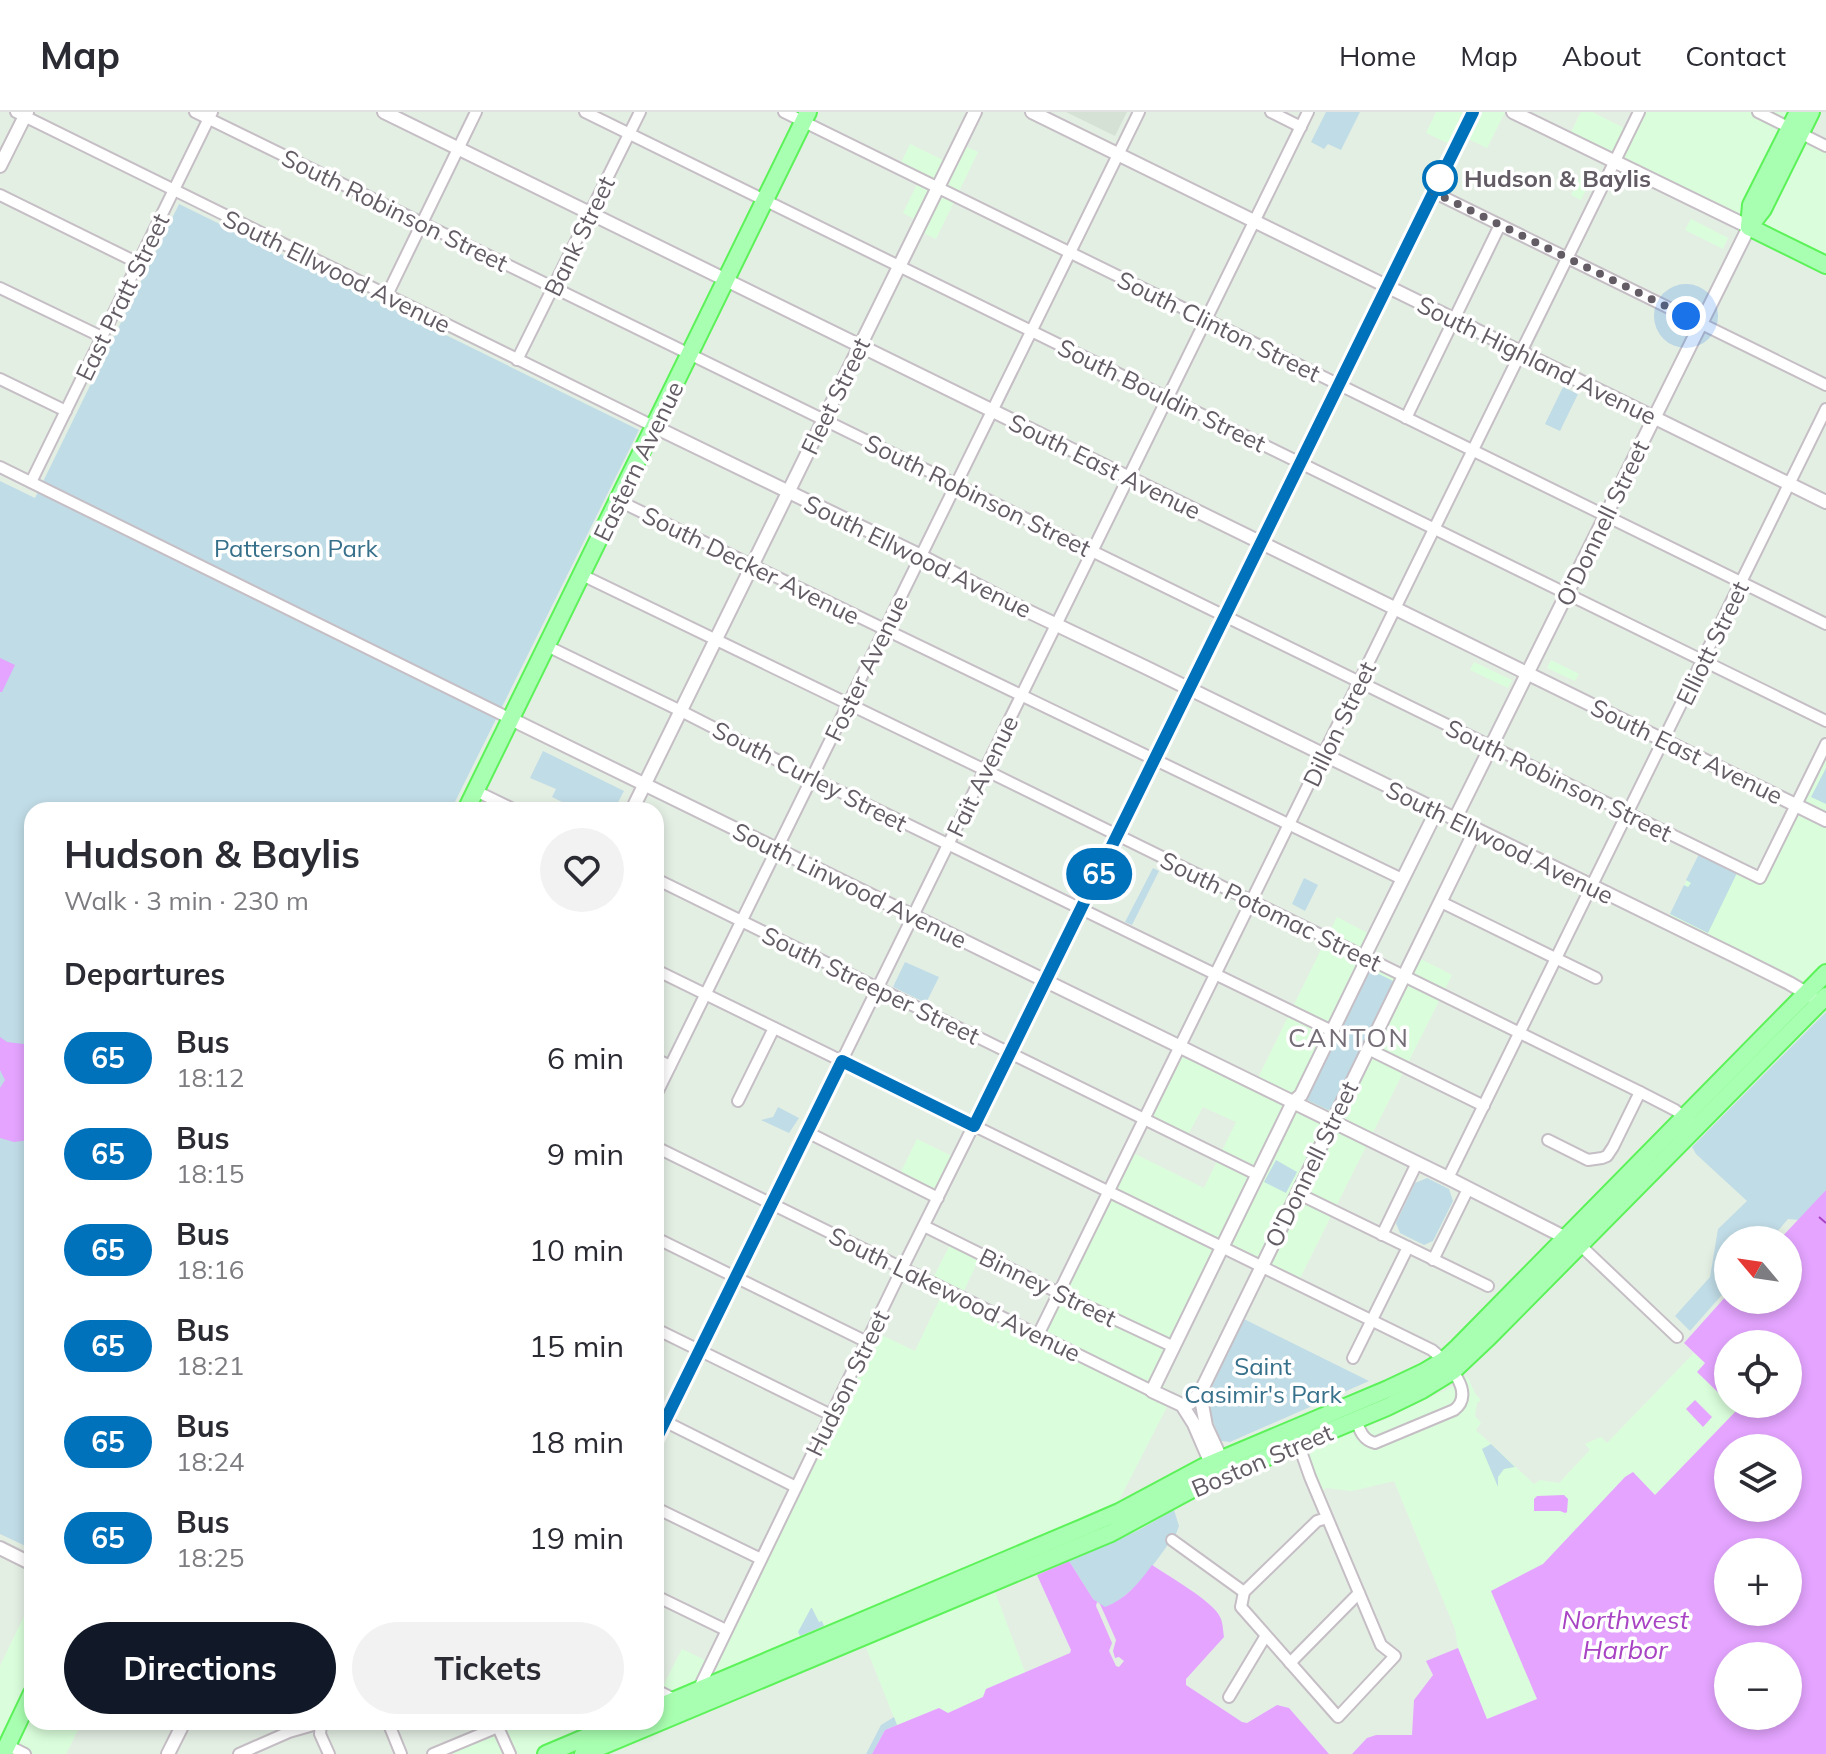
<!DOCTYPE html>
<html lang="en">
<head>
<meta charset="utf-8">
<style>
  :root { --surface:#fff; --page:#f2f2f3; --text:#2b2b33; --muted:#7c7c81; --line:#e1e1e2; --accent:#111827 }
  body { margin:0; font-family:Mulish,sans-serif; background:var(--page); color:var(--text); height:100vh; display:flex; flex-direction:column; font-size:30px; white-space:nowrap }
  * { box-sizing:border-box; margin:0 }
  p { font-size:26px; color:var(--muted) }
  .icon { flex:none; width:44px; height:44px; fill:none; stroke:currentColor; stroke-width:2; stroke-linecap:round; stroke-linejoin:round }
  .map { position:relative; flex:1; overflow:hidden }
  .sheet { position:absolute; left:24px; top:690px; width:640px; height:928px; display:flex; flex-direction:column; background:var(--surface); border-radius:24px; box-shadow:0 4px 12px #0003 }
  .sheet>* { flex:none }
  .badge { padding:0 16px; border-radius:26px; font-size:28px; line-height:52px }
  .needle { width:52px; rotate:299deg }
  .controls { position:absolute; left:1714px; top:1114px; display:grid; gap:16px }
  .controls a { display:grid; place-items:center; width:88px; height:88px; border-radius:50%; background:var(--surface); box-shadow:0 4px 12px #0003; font-size:40px }
  .you { position:absolute; width:40px; height:40px; margin:-20px; border:6px solid #fff; border-radius:50%; background:#1a73e8; box-shadow:0 0 0 12px #1a73e833 }
  .map>.badge { position:absolute; translate:-50% -50%; box-shadow:0 0 0 4px #fff }
  h2 { padding:0 40px; font-size:30px; line-height:72px }
  .round { display:grid; place-items:center; flex:none; width:84px; height:84px; border-radius:42px; background:var(--page) }
  .summary { display:flex; align-items:center; justify-content:space-between; height:136px; padding:0 40px }
  h1 { font-size:38px; font-weight:700; line-height:60px }
  .cta { display:flex; gap:16px; margin-top:auto; padding:16px 40px }
  .cta a { flex:1; height:92px; border-radius:48px; background:var(--accent); color:#fff; font-size:32px; font-weight:700; line-height:92px; text-align:center }
  .cta a+a { background:var(--page); color:var(--text) }
  ul { padding:0; list-style:none }
  li { display:flex; align-items:center; gap:24px; height:96px; padding:0 40px }
  li div { flex:1 }
  li b { display:block; font-size:30px }
  li em { font-style:normal }
  li .badge { min-width:88px; font-weight:700; text-align:center }
  header { display:flex; align-items:center; gap:48px; box-sizing:border-box; height:112px; padding:0 40px; background:var(--surface); border-bottom:2px solid var(--line) }
  header strong { font-size:38px }
  nav { display:flex; gap:44px; margin-inline-start:auto; font-size:28px }
  .map>svg:first-child { display:block }
  .commercial { fill:#dafedb }
  .education { fill:#d5e1d5 }
  .green { fill:#c0dce6 }
  .water { fill:#e4a4ff; fill-rule:evenodd }
  .pier { fill:#e4efe4 }
  .lines { fill:none; stroke-linecap:round; stroke-linejoin:round }
  .ferry { stroke:#a844c4; stroke-width:2; stroke-dasharray:10 8; stroke-linecap:butt }
  .minor-casing { stroke:#c5bec5; stroke-width:14 }
  .tertiary-casing { stroke:#c5bec5; stroke-width:16 }
  .primary-casing { stroke:#5cf259; stroke-width:20 }
  .minor { stroke:#fff; stroke-width:10 }
  .tertiary { stroke:#fff; stroke-width:12 }
  .primary { stroke:#a9ffb1; stroke-width:16 }
  .line-casing { stroke:#fff; stroke-width:18 }
  .line { stroke:#0072bc; stroke-width:12 }
  .walk { stroke:#635c65; stroke-width:8; stroke-dasharray:0 14.4 }
  .stop-dot { fill:#fff; stroke:#0072bc; stroke-width:4 }
  .labels { text-anchor:middle; dominant-baseline:central; stroke-width:7; stroke-linejoin:round; paint-order:stroke }
  .stop-label { font-size:24px; font-weight:bold; fill:#635c65; stroke:#fff; text-anchor:start }
  .street-label { font-size:24px; fill:#635c65; stroke:#fff }
  .park-label { font-size:24px; fill:#36708a; stroke:#fff }
  .neighbourhood-label { font-size:26px; letter-spacing:2px; fill:#746d77; stroke:#fff }
  .water-label { font-size:26px; font-style:italic; fill:#a844c4; stroke:#fff }
</style>
</head>
<body>
<header>
<strong>Map</strong>
<nav><a>Home</a><a>Map</a><a>About</a><a>Contact</a></nav>
</header>
<div class="map">
<svg width="1826" height="1642" viewBox="0 0 1826 1642">
  <rect width="100%" height="100%" fill="#e4efe4"/>
  <!-- commercial -->
  <g class="commercial">
    <polygon points="1436,0 1505,0 1487,36 1462,24 1456,35 1426,21"/>
    <polygon points="1581,0 1592,0 1630,19 1639,0 1818,0 1809,20 1826,29 1826,151 1570,22"/>
    <polygon points="910,32 949,51 960,32 978,40 936,127 917,118 920,110 903,101 920,66 899,55"/>
    <polygon points="1585,56 1594,61 1581,88 1571,83"/>
    <polygon points="1691,107 1728,126 1723,137 1685,118"/>
    <polygon points="1551,548 1579,562 1575,569 1547,556"/>
    <polygon points="1474,550 1512,568 1508,576 1470,558"/>
    <polygon points="1826,628 1826,892 1666,811 1701,739 1755,766"/>
    <polygon points="1337,805 1375,825 1366,844 1405,864 1415,844 1452,863 1297,1172 1228,1137 1164,1267 1164,1275 1174,1281 1109,1408 989,1464 1025,1560 986,1577 983,1585 948,1601 939,1596 897,1613 859,1518 656,1602 656,1576 661,1578 682,1537 711,1551 875,1220 915,1239 944,1178 931,1170 953,1127 981,1142 961,1185 1039,1224 1129,1039 1204,1076 1236,1010 1203,995 1185,1028 1144,1007 1180,935 1255,972"/>
    <polygon points="917,1027 960,1048 942,1088 898,1066"/>
    <polygon points="1694,1241 1705,1251 1698,1260 1728,1290 1728,1292 1737,1298 1655,1383 1633,1360 1625,1365 1543,1452 1491,1479 1538,1586 1487,1607 1458,1536 1455,1517 1394,1369 1352,1379 1326,1376 1322,1379 1305,1337 1350,1319 1380,1310 1450,1276 1467,1264 1476,1283 1481,1288 1477,1291 1475,1304 1481,1311 1476,1318 1534,1372 1540,1368 1559,1371 1590,1338 1585,1332 1601,1325 1607,1331"/>
    <polygon points="24,1504 32,1508 32,1610 82,1610 66,1642 0,1642 0,1554"/>
    <polygon points="512,1610 637,1610 559,1642 436,1642"/>
  </g>
  <!-- education -->
  <polygon class="education" points="1066,0 1127,0 1115,24"/>
  <!-- green -->
  <g class="green">
    <polygon points="1326,0 1360,0 1341,38 1328,32 1324,37 1311,30"/>
    <polygon points="179,92 639,318 451,698 32,698 32,1437 0,1422 0,369 35,386"/>
    <polygon points="1563,275 1578,282 1560,319 1545,312"/>
    <polygon points="543,639 624,679 614,698 578,698 552,685 556,677 530,666"/>
    <polygon points="1826,656 1826,692 1811,685"/>
    <polygon points="1699,742 1737,761 1708,821 1670,802 1684,773 1688,775 1691,771 1686,768"/>
    <polygon points="1153,756 1159,759 1132,813 1125,810"/>
    <polygon points="1304,766 1318,773 1305,799 1292,792"/>
    <polygon points="905,850 939,865 926,891 893,875"/>
    <polygon points="1367,856 1393,869 1394,871 1331,997 1328,998 1305,987 1303,983"/>
    <polygon points="1826,900 1826,1078 1799,1108 1788,1107 1770,1128 1728,1128 1728,1176 1690,1219 1675,1204 1710,1165 1718,1117 1747,1089 1696,1042 1692,1035"/>
    <polygon points="778,995 799,1006 789,1021 761,1008 773,1005"/>
    <polygon points="1276,1048 1297,1060 1286,1081 1264,1070"/>
    <polygon points="1427,1066 1449,1077 1453,1089 1433,1129 1424,1133 1400,1121 1396,1111 1415,1071"/>
    <polygon points="1244,1207 1369,1269 1230,1330 1221,1329 1210,1302 1212,1274"/>
    <polygon points="1491,1332 1515,1355 1504,1357 1498,1365 1498,1375 1482,1337"/>
    <path d="M1174,1398L1179,1414L1176,1422C1155,1449 1137,1482 1105,1496L1093,1487L1069,1449L1139,1418Z"/>
    <polygon points="811,1496 812,1496 819,1510 822,1509 824,1514 800,1524 798,1520"/>
    <polygon points="894,1605 897,1613 885,1618 872,1642 866,1642 881,1613"/>
  </g>
  <!-- water -->
  <g class="water">
    <polygon points="0,546 15,553 2,580 0,580"/>
    <polygon points="0,925 7,930 32,933 32,1022 29,1028 14,1030 0,1026 0,976 5,968 0,958"/>
    <path d="M1826,1078V1642H1352L1367,1626L1376,1623H1412L1414,1588L1433,1563L1426,1549L1458,1536L1487,1607L1537,1587L1491,1479L1543,1452L1625,1365L1633,1360L1655,1383L1736,1299L1730,1292H1788V1232H1728V1290L1697,1260L1705,1251L1684,1231L1728,1182V1188H1788V1128H1779ZM1728,1336H1788V1396H1728ZM1728,1440H1788V1500H1728ZM1728,1544H1788V1604H1728Z"/>
    <polygon points="1695,1288 1712,1305 1703,1315 1686,1297"/>
    <polygon points="1564,1383 1568,1387 1567,1400 1565,1401 1560,1399 1534,1399 1534,1387 1537,1384"/>
    <path d="M1069,1449L1093,1487L1105,1495C1126,1487 1139,1471 1152,1453C1167,1463 1214,1490 1220,1505C1223,1510 1223,1519 1224,1525L1186,1567V1573L1242,1610L1247,1611L1277,1593L1289,1596L1329,1642H872L885,1618L939,1596L948,1601L983,1585L986,1577L1070,1541L1071,1538L1037,1463Z"/>
  </g>
  <!-- pier -->
  <polygon class="pier" points="1097,1490 1100,1492 1116,1528 1113,1539 1115,1546 1119,1545 1124,1549 1119,1555 1116,1554 1109,1539 1112,1531 1096,1494"/>
  <g class="lines">
    <!-- ferry -->
    <polyline class="ferry" points="1819,1105 1826,1111"/>
    <!-- minor casing -->
    <g class="minor-casing">
      <g id="minor">
        <polyline points="16,0 655,315"/>
        <polyline points="195,0 1760,766 1826,632"/>
        <polyline points="585,0 1826,609"/>
        <polyline points="784,0 1826,512"/>
        <polyline points="1271,0 1301,15"/>
        <polyline points="1758,0 1826,34"/>
        <polyline points="1433,80 1826,273"/>
        <polyline points="0,83 138,151"/>
        <polyline points="0,176 102,225"/>
        <polyline points="387,183 476,0"/>
        <polyline points="517,248 640,0"/>
        <polyline points="0,267 66,299"/>
        <polyline points="1406,306 1500,113"/>
        <polyline points="0,355 511,607"/>
        <polyline points="31,370 212,0"/>
        <polyline points="619,389 1402,767"/>
        <polyline points="582,463 985,658 1640,980 1675,998 1689,1008"/>
        <polyline points="547,534 681,599 812,666 1332,919"/>
        <polyline points="476,679 515,698"/>
        <polyline points="656,767 1258,1063"/>
        <polyline points="1441,790 1596,866"/>
        <path d="M656,858L1432,1238C1447,1250 1477,1281 1454,1298L1375,1331C1363,1328 1360,1319 1356,1308"/>
        <polyline points="1368,937 1484,994"/>
        <polyline points="656,947 670,954"/>
        <polyline points="656,983 1139,0"/>
        <polyline points="738,989 774,916"/>
        <polyline points="807,1020 938,1086"/>
        <polyline points="1548,1028 1588,1048 1602,1046 1607,1044 1613,1035 1640,980"/>
        <polyline points="656,1035 1152,1279"/>
        <polyline points="1448,1066 1826,297"/>
        <polyline points="1297,1081 1488,1174"/>
        <polyline points="924,1114 1059,1181 1174,1235"/>
        <polyline points="1382,1123 1417,1051"/>
        <polyline points="656,1126 867,1230"/>
        <polyline points="1580,1133 1677,1225"/>
        <polyline points="1433,1148 1468,1077"/>
        <polyline points="656,1217 831,1303"/>
        <polyline points="1038,1223 1639,0"/>
        <polyline points="1353,1246 1408,1135"/>
        <polyline points="656,1305 796,1375"/>
        <polyline points="656,1327 1308,0"/>
        <polyline points="1297,1328 1310,1365 1381,1533 1395,1544 1338,1605 1241,1495 1244,1480 1317,1409 1327,1406"/>
        <polyline points="656,1396 761,1447"/>
        <polyline points="1172,1428 1244,1480"/>
        <polyline points="656,1484 726,1518"/>
        <polyline points="1290,1551 1359,1481"/>
        <polyline points="656,1578 676,1588"/>
        <polyline points="697,1580 897,1167 1050,860 1473,0"/>
        <polyline points="1229,1585 1265,1525"/>
        <polyline points="388,1610 401,1642"/>
        <polyline points="321,1611 320,1622 329,1642"/>
        <polyline points="496,1611 510,1642"/>
        <polyline points="5,1632 25,1642"/>
        <polyline points="239,1642 289,1620 324,1610"/>
        <polyline points="433,1642 498,1615"/>
      </g>
    </g>
    <!-- tertiary casing -->
    <g class="tertiary-casing">
      <g id="tertiary">
        <polyline points="384,0 1826,708"/>
        <polyline points="1032,0 1826,390"/>
        <polyline points="0,54 27,0"/>
        <polyline points="655,315 921,444 1015,493 1147,556 1737,845 1789,871 1811,884"/>
        <polyline points="511,607 1448,1066 1570,1128"/>
        <polyline points="632,698 975,0"/>
        <polyline points="1455,707 1749,115 1513,0"/>
        <polyline points="1200,1281 1206,1314 1224,1353"/>
        <polyline points="1182,1293 1190,1291 1200,1281 1476,717"/>
        <polyline points="1213,1356 1194,1312 1182,1293 1152,1279 1293,990 1301,983 1363,856 1364,845 1437,698"/>
        <polyline points="0,1436 32,1452"/>
        <polyline points="168,1642 184,1610"/>
      </g>
    </g>
    <!-- primary casing -->
    <g class="primary-casing">
      <g id="primary">
        <polyline points="1749,114 1751,93 1798,0"/>
        <polyline points="1749,115 1763,97 1811,0"/>
        <polyline points="1749,115 1826,153"/>
        <polyline points="466,698 808,0"/>
        <polyline points="656,1596 1082,1416 1119,1400 1203,1355 1388,1277 1424,1260 1444,1248 1458,1235 1826,861"/>
        <polyline points="3,1642 32,1581"/>
        <polyline points="546,1642 622,1610"/>
        <polyline points="583,1642 1111,1421 1198,1374 1387,1295 1422,1278 1453,1259 1489,1225 1826,884"/>
      </g>
    </g>
    <!-- minor -->
    <use href="#minor" class="minor"/>
    <!-- tertiary -->
    <use href="#tertiary" class="tertiary"/>
    <!-- primary -->
    <use href="#primary" class="primary"/>
  </g>
  <g class="lines">
    <!-- line casing -->
    <g class="line-casing">
      <polyline id="line" points="656,1327 842,949 974,1014 1473,0"/>
    </g>
    <!-- line -->
    <use href="#line" class="line"/>
    <!-- walk -->
    <polyline class="walk" points="1440,66 1433,80 1686,204"/>
  </g>
  <!-- markers -->
  <circle class="stop-dot" cx="1440" cy="66" r="16"/>
  <g class="labels">
    <!-- stop labels -->
    <g class="stop-label">
      <text x="1464" y="66">Hudson &amp; Baylis</text>
    </g>
    <!-- street labels -->
    <g class="street-label">
      <text transform="translate(395 98) rotate(26)">South Robinson Street</text>
      <text transform="translate(579 124) rotate(-64)">Bank Street</text>
      <text transform="translate(337 159) rotate(26)">South Ellwood Avenue</text>
      <text transform="translate(122 185) rotate(-64)">East Pratt Street</text>
      <text transform="translate(1219 214) rotate(26)">South Clinton Street</text>
      <text transform="translate(1537 248) rotate(26)">South Highland Avenue</text>
      <text transform="translate(1162 283) rotate(26)">South Bouldin Street</text>
      <text transform="translate(835 284) rotate(-64)">Fleet Street</text>
      <text transform="translate(638 349) rotate(-64)">Eastern Avenue</text>
      <text transform="translate(1105 354) rotate(26)">South East Avenue</text>
      <text transform="translate(978 383) rotate(26)">South Robinson Street</text>
      <text transform="translate(1602 411) rotate(-64)">O'Donnell Street</text>
      <text transform="translate(918 444) rotate(26)">South Ellwood Avenue</text>
      <text transform="translate(751 453) rotate(26)">South Decker Avenue</text>
      <text transform="translate(1712 531) rotate(-64)">Elliott Street</text>
      <text transform="translate(866 556) rotate(-64)">Foster Avenue</text>
      <text transform="translate(1339 612) rotate(-64)">Dillon Street</text>
      <text transform="translate(1687 639) rotate(26)">South East Avenue</text>
      <text transform="translate(810 664) rotate(27)">South Curley Street</text>
      <text transform="translate(982 664) rotate(-64)">Fait Avenue</text>
      <text transform="translate(1559 668) rotate(26)">South Robinson Street</text>
      <text transform="translate(1500 730) rotate(26)">South Ellwood Avenue</text>
      <text transform="translate(850 773) rotate(26)">South Linwood Avenue</text>
      <text transform="translate(1271 799) rotate(26)">South Potomac Street</text>
      <text transform="translate(871 873) rotate(26)">South Streeper Street</text>
      <text transform="translate(1311 1052) rotate(-64)">O'Donnell Street</text>
      <text transform="translate(1048 1175) rotate(26)">Binney Street</text>
      <text transform="translate(955 1182) rotate(26)">South Lakewood Avenue</text>
      <text transform="translate(847 1271) rotate(-64)">Hudson Street</text>
      <text transform="translate(1262 1348) rotate(-23)">Boston Street</text>
    </g>
    <!-- park labels -->
    <g class="park-label">
      <text x="296" y="436">Patterson Park</text>
      <text x="1263" y="1254">Saint<tspan x="1263" dy="28">Casimir's Park</tspan></text>
    </g>
    <!-- neighbourhood labels -->
    <g class="neighbourhood-label">
      <text x="1349" y="925">CANTON</text>
    </g>
    <!-- water labels -->
    <g class="water-label">
      <text x="1625" y="1507">Northwest<tspan x="1625" dy="30">Harbor</tspan></text>
    </g>
  </g>
</svg>
<div class="controls">
<a><svg class="needle" viewBox="-14 -14 28 28"><path d="M0-13l5 13h-10z" fill="#e53935"/><path d="M0 13l5-13h-10z" fill="#7c7c81"/></svg></a>
<a><svg class="icon" aria-label="locate" viewBox="0 0 24 24"><circle cx="12" cy="12" r="6"/><path d="M12 2v4M12 18v4M2 12h4M18 12h4"/></svg></a>
<a><svg class="icon" aria-label="layers" viewBox="0 0 24 24"><path d="M12 4l9 5-9 5-9-5zM3 14l9 5 9-5"/></svg></a>
<a>+</a>
<a>−</a>
</div>
<div class="you" style="left:1686px;top:204px"></div>
<b class="badge" style="left:1099px;top:762px;background:#0072bc;color:#fff">65</b>
<section class="sheet">
<div class="summary"><div><h1>Hudson &amp; Baylis</h1><p>Walk · 3 min · 230 m</p></div><a class="round"><svg class="icon" aria-label="heart" viewBox="0 0 24 24"><path d="M12 20l-8-8c-3-5 5-10 8-4 3-6 11-1 8 4z"/></svg></a></div>
<h2>Departures</h2>
<ul>
<li><span class="badge" style="background:#0072bc;color:#fff">65</span><div><b>Bus</b><p>18:12</p></div><em>6 min</em></li>
<li><span class="badge" style="background:#0072bc;color:#fff">65</span><div><b>Bus</b><p>18:15</p></div><em>9 min</em></li>
<li><span class="badge" style="background:#0072bc;color:#fff">65</span><div><b>Bus</b><p>18:16</p></div><em>10 min</em></li>
<li><span class="badge" style="background:#0072bc;color:#fff">65</span><div><b>Bus</b><p>18:21</p></div><em>15 min</em></li>
<li><span class="badge" style="background:#0072bc;color:#fff">65</span><div><b>Bus</b><p>18:24</p></div><em>18 min</em></li>
<li><span class="badge" style="background:#0072bc;color:#fff">65</span><div><b>Bus</b><p>18:25</p></div><em>19 min</em></li>
</ul>
<div class="cta"><a>Directions</a><a>Tickets</a></div>
</section>
</div>
</body>
</html>
